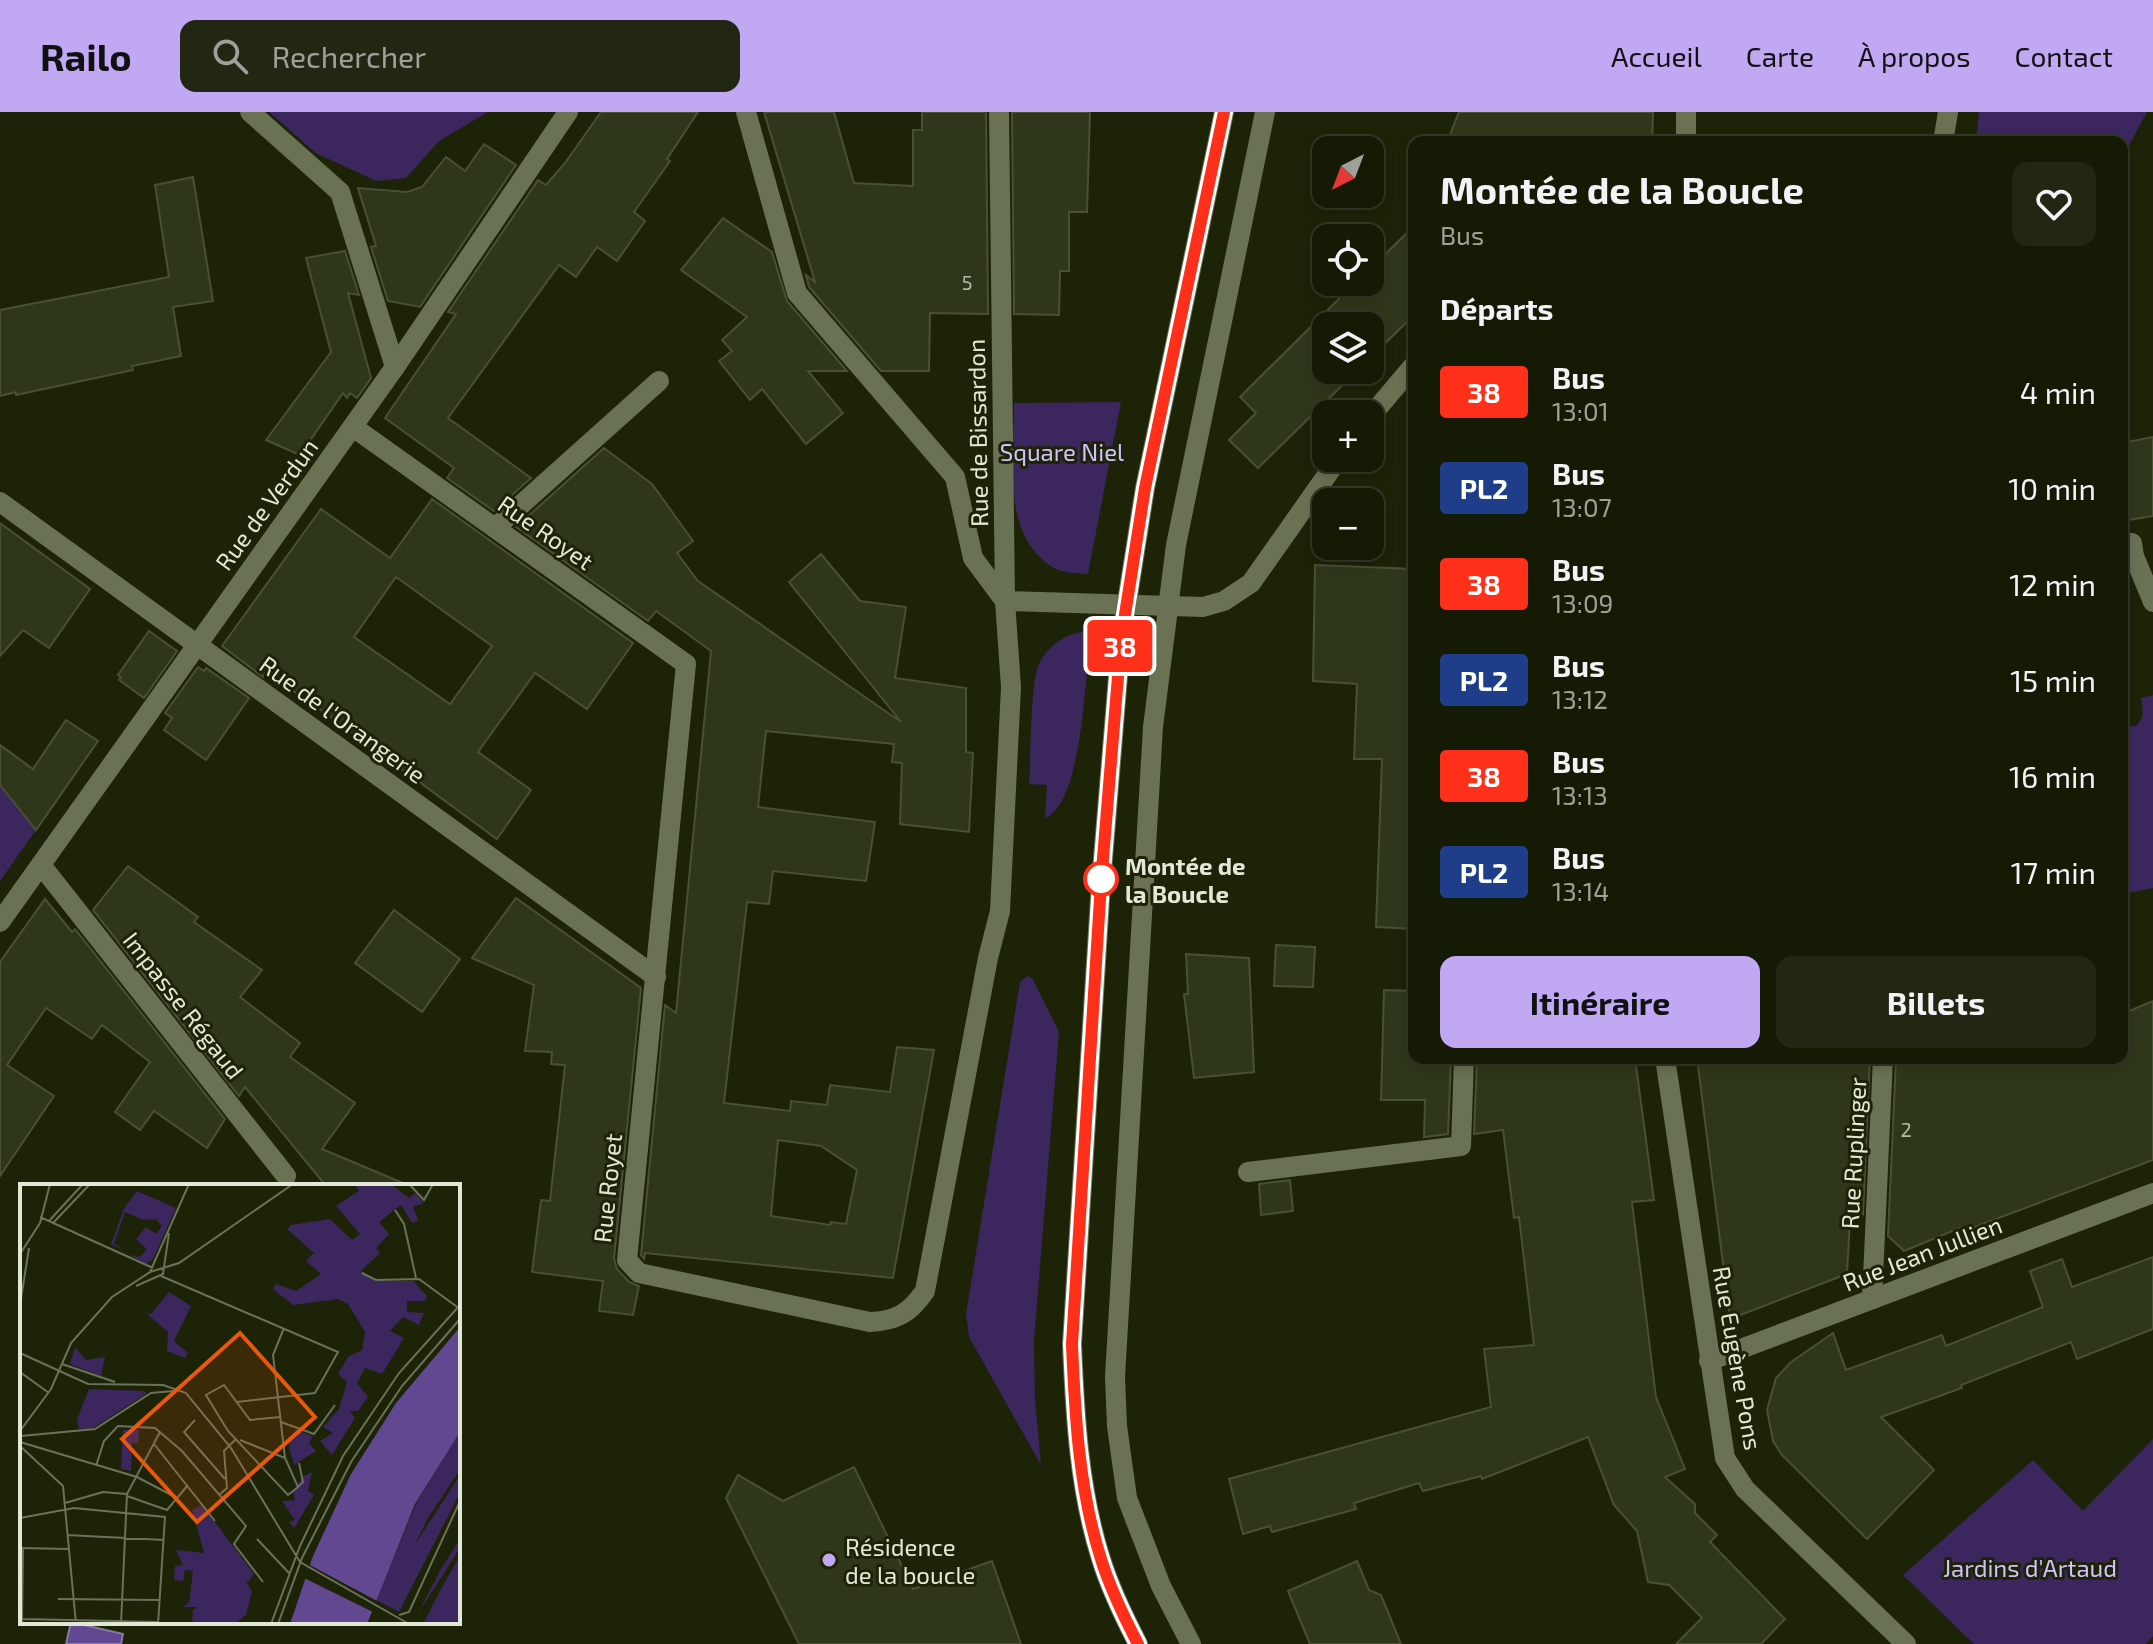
<!DOCTYPE html>
<html lang="fr">
<head>
<meta charset="utf-8">
<style>
  :root { --surface:#151a05; --page:#222713; --text:#f1f3f6; --muted:#9da19a; --line:#343827; --accent:#c0a8f3 }
  body { margin:0; font-family:"Exo 2",sans-serif; background:var(--page); color:var(--text); height:100vh; display:flex; flex-direction:column; font-size:30px; white-space:nowrap }
  * { box-sizing:border-box; margin:0 }
  p { font-size:26px; color:var(--muted) }
  .icon { flex:none; width:44px; height:44px; fill:none; stroke:currentColor; stroke-width:2; stroke-linecap:round; stroke-linejoin:round }
  .map { position:relative; flex:1; overflow:hidden }
  .side { position:absolute; left:1408px; top:24px; width:720px; height:928px; display:flex; flex-direction:column; background:var(--surface); border-radius:16px; box-shadow:0 4px 12px #0003,0 0 0 2px var(--line) }
  .side>* { flex:none }
  .badge { padding:0 16px; border-radius:6px; font-size:28px; line-height:52px }
  .needle { width:52px; rotate:222deg }
  .tools { position:absolute; left:1312px; top:24px; display:grid; gap:16px }
  .tools a { display:grid; place-items:center; width:72px; height:72px; border-radius:16px; background:var(--surface); box-shadow:0 4px 12px #0003,0 0 0 2px var(--line); font-size:40px }
  .map>.badge { position:absolute; translate:-50% -50%; box-shadow:0 0 0 4px #fff }
  h2 { padding:0 32px; font-size:30px; line-height:72px }
  .round { display:grid; place-items:center; flex:none; width:84px; height:84px; border-radius:16px; background:var(--page) }
  .summary { display:flex; align-items:center; justify-content:space-between; height:136px; padding:0 32px }
  h1 { font-size:38px; font-weight:700; line-height:60px }
  .button { display:flex; gap:16px; margin-top:auto; padding:16px 32px }
  .button a { flex:1; height:92px; border-radius:16px; background:var(--accent); color:#111; font-size:32px; font-weight:700; line-height:92px; text-align:center }
  .button a+a { background:var(--page); color:var(--text) }
  ul { padding:0; list-style:none }
  li { display:flex; align-items:center; gap:24px; height:96px; padding:0 32px }
  li div { flex:1 }
  li b { display:block; font-size:30px }
  li em { font-style:normal }
  li .badge { min-width:88px; font-weight:700; text-align:center }
  header { display:flex; align-items:center; gap:48px; box-sizing:border-box; height:112px; padding:0 40px; background:var(--accent); color:#111 }
  header strong { font-size:38px }
  nav { display:flex; gap:44px; margin-inline-start:auto; font-size:28px }
  .search { width:560px; height:72px; background:var(--page); display:flex; align-items:center; gap:20px; box-sizing:border-box; padding:0 28px; border-radius:16px; color:var(--muted); font-size:30px }
  .map>svg:first-child { display:block }
  .green { fill:#3b265e }
  .water { fill:#624890; stroke:#8878a5; stroke-width:2 }
  .building { fill:#2f371b; stroke:#495134; stroke-width:2; fill-rule:evenodd }
  .lines { fill:none; stroke-linecap:round; stroke-linejoin:round }
  .lane { stroke:#697253; stroke-width:20 }
  .street { stroke:#697253; stroke-width:20 }
  .secondary { stroke:#697253; stroke-width:20 }
  .line-casing { stroke:#fff; stroke-width:18 }
  .line { stroke:#ff301a; stroke-width:12 }
  .stop-dot { fill:#fff; stroke:#ff301a; stroke-width:4 }
  .poi-dot { fill:#c0a8f3; stroke:#1c2307; stroke-width:3 }
  .labels { text-anchor:middle; dominant-baseline:central; stroke-width:6; stroke-linejoin:round; paint-order:stroke }
  .number-label { font-size:20px; fill:#b5bca7 }
  .street-label { font-size:24px; fill:#e2e8d6; stroke:#1c2307 }
  .park-label { font-size:24px; fill:#d3c0fe; stroke:#1c2307 }
  .stop-label { font-size:24px; font-weight:bold; fill:#e2e8d6; stroke:#1c2307; text-anchor:start }
  .poi-label { font-size:24px; fill:#e2e8d6; stroke:#1c2307; text-anchor:start }
  .inset-road { fill:none; stroke:#6b725a; stroke-width:2 }
  .view { fill:#e8590c; fill-opacity:0.15; stroke:#e8590c; stroke-width:4 }
  .inset-edge { fill:none; stroke:#e2e8d6; stroke-width:4 }
</style>
</head>
<body>
<header>
<strong>Railo</strong>
<div class="search"><svg class="icon" aria-label="search" viewBox="0 0 24 24"><circle cx="10" cy="10" r="6"/><path d="M15 15l6 6"/></svg>Rechercher</div>
<nav><a>Accueil</a><a>Carte</a><a>À propos</a><a>Contact</a></nav>
</header>
<div class="map">
<svg width="2153" height="1532" viewBox="0 0 2153 1532">
  <rect width="100%" height="100%" fill="#1c2307"/>
  <!-- green -->
  <g class="green">
    <polygon points="269,0 488,0 439,29 406,66 376,69 316,41"/>
    <polygon points="1979,0 2147,0 2122,46 2122,30 1976,30"/>
    <path d="M1121,290L1088,462C1076,461 1062,461 1052,455C1000,421 1014,344 1014,291Z"/>
    <path d="M1090,519C1086,557 1083,692 1045,706L1047,673L1029,672C1031,648 1030,570 1039,552C1049,532 1068,520 1090,519Z"/>
    <path d="M2153,583V776L2122,782V614H2136C2145,605 2143,597 2141,586Z"/>
    <polygon points="0,673 36,718 0,769"/>
    <polygon points="1028,864 1032,866 1059,920 1034,1228 1035,1287 1041,1353 969,1225 966,1202 1020,870"/>
    <polygon points="2153,1327 2153,1524 2146,1532 1974,1532 1903,1463 2033,1348 2083,1399"/>
  </g>
  <!-- water -->
  <polygon class="water" points="71,1510 123,1522 121,1532 66,1532"/>
  <!-- building -->
  <g class="building">
    <polygon points="601,0 698,0 667,47 670,49 634,100 645,109 617,149 597,135 576,165 559,153 448,306 531,366 494,399 447,366 454,356 385,306 456,202 448,200 538,68 546,73 565,51"/>
    <polygon points="764,0 834,0 854,71 913,74 913,18 922,18 922,0 986,0 988,202 930,201 929,259 881,259 809,175 806,163 815,170"/>
    <polygon points="1012,0 1090,0 1087,100 1069,100 1069,159 1060,159 1059,203 1014,202"/>
    <polygon points="1459,0 1653,0 1652,30 1447,30"/>
    <polygon points="484,32 516,53 420,195 388,189 371,135 376,134 358,76 407,80 422,75 446,45 465,59"/>
    <polygon points="193,65 213,189 173,195 181,244 132,254 133,258 16,283 16,280 0,284 0,198 169,165 155,73"/>
    <polygon points="723,106 772,140 787,189 847,259 808,259 843,301 806,332 762,277 750,288 719,249 732,239 722,228 747,205 681,158"/>
    <polygon points="1414,114 1414,203 1370,246 1370,214 1326,214 1326,258 1358,258 1258,356 1229,328 1256,301 1240,285 1356,170 1370,170 1370,157"/>
    <polygon points="345,139 359,183 348,181 371,266 357,286 350,281 347,286 343,281 300,343 266,328 331,240 306,146"/>
    <polygon points="2153,325 2153,404 2122,409 2122,331"/>
    <path d="M604,336L652,372L693,429L677,441L698,469L901,610L789,470L821,442L860,489L906,495L895,566L966,576V640L973,641L969,720L900,712L902,651L892,650L894,632L766,619L758,695L875,710L866,769L773,759L769,792L747,790L724,991L790,999L791,989L827,993L830,973L890,980L897,935L934,938L893,1166L645,1141L644,1147L641,1143L665,893L676,901L711,539L656,499L648,509L516,415ZM778,1028L821,1034L857,1058L846,1112L831,1110L830,1113L771,1104Z"/>
    <path d="M432,387L633,531L587,597L535,561L478,640L531,678L497,727L332,606L266,560L263,565L222,534L321,397L390,446ZM396,465L492,534L450,592L354,525Z"/>
    <polygon points="0,411 90,477 49,536 23,518 0,544"/>
    <polygon points="1315,453 1414,457 1414,817 1376,815 1382,647 1354,647 1357,572 1313,569"/>
    <polygon points="149,519 177,539 144,586 119,568 121,566 118,563"/>
    <polygon points="198,555 204,559 206,556 249,586 206,648 164,618 172,606 165,601"/>
    <polygon points="66,608 98,629 36,718 0,673 0,633 33,657"/>
    <polygon points="128,754 198,805 194,810 262,858 240,885 300,931 290,945 355,991 322,1037 410,1074 326,1074 245,975 239,984 93,798"/>
    <polygon points="516,786 641,876 614,1147 617,1157 629,1170 639,1174 633,1203 599,1199 603,1169 532,1160 541,1088 550,1089 565,953 551,952 552,940 525,939 534,873 472,846"/>
    <polygon points="45,787 72,820 75,817 225,1007 207,1036 154,999 140,1018 115,1000 150,950 102,913 92,927 46,896 7,953 54,984 0,1064 0,850"/>
    <polygon points="394,798 460,847 422,900 355,851"/>
    <polygon points="1276,833 1315,835 1313,875 1274,874"/>
    <polygon points="1186,842 1249,846 1254,960 1194,966 1184,882 1188,882"/>
    <polygon points="1384,878 1414,879 1414,946 1451,946 1448,1022 1424,1025 1425,988 1381,988"/>
    <polygon points="2153,889 2153,1048 1964,1119 1962,1115 1904,1139 1888,1124 1896,946 2122,946 2122,902"/>
    <polygon points="1477,946 1635,946 1654,1088 1632,1090 1656,1285 1685,1357 1665,1365 1695,1392 1695,1401 1717,1423 1710,1430 1785,1507 1761,1532 1676,1532 1702,1506 1669,1473 1648,1470 1637,1419 1614,1393 1588,1325 1482,1367 1481,1364 1423,1379 1419,1371 1354,1391 1356,1397 1272,1420 1270,1414 1243,1422 1229,1367 1491,1295 1484,1237 1534,1233 1519,1105 1514,1106 1503,1018 1474,1022"/>
    <polygon points="1697,946 1870,946 1863,1102 1851,1091 1847,1162 1730,1207"/>
    <polygon points="1290,1068 1293,1099 1261,1103 1259,1072"/>
    <polygon points="2153,1145 2153,1217 2077,1247 2071,1230 1961,1273 1962,1276 1881,1305 1934,1358 1867,1427 1782,1343 1773,1329 1767,1298 1776,1266 1791,1250 1833,1221 1846,1258 1942,1223 1946,1234 2043,1195 2030,1159 2062,1147 2072,1175"/>
    <polygon points="854,1355 913,1477 992,1449 1021,1532 799,1532 726,1386 738,1363 783,1389"/>
    <polygon points="1357,1449 1369,1478 1381,1483 1401,1532 1310,1532 1288,1479"/>
  </g>
  <g class="lines">
    <!-- lane -->
    <g class="lane">
      <polyline points="495,416 659,269"/>
      <polyline points="41,753 286,1064"/>
    </g>
    <!-- street -->
    <g class="street">
      <polyline points="250,0 340,80 395,255"/>
      <polyline points="746,0 797,181 955,365 973,446 1005,489"/>
      <polyline points="1686,30 1686,0"/>
      <polyline points="1943,30 1948,0"/>
      <polyline points="1370,305 1414,253"/>
      <path d="M353,315L686,552L627,1148L639,1161L870,1210C896,1209 910,1201 925,1179L988,846L1000,799L1011,575L1005,489L999,0"/>
      <polyline points="0,390 656,865"/>
      <polyline points="2132,431 2134,444 2153,490"/>
      <polyline points="1005,489 1203,495 1224,489 1251,471 1339,346"/>
      <polyline points="0,810 395,255 568,0"/>
      <polyline points="1665,946 1725,1346 1745,1377 1906,1532"/>
      <polyline points="1248,1060 1461,1034 1464,946"/>
      <polyline points="1872,1187 1883,946"/>
      <polyline points="1709,1249 2153,1081"/>
    </g>
    <!-- secondary -->
    <g class="secondary">
      <path d="M1138,1532C1124,1505 1110,1476 1101,1447C1079,1378 1075,1304 1072,1232L1101,771L1121,528L1145,376L1224,0"/>
      <polyline points="1191,1532 1161,1474 1127,1386 1117,1314 1115,1265 1153,615 1176,433 1265,0"/>
    </g>
  </g>
  <g class="lines">
    <!-- line casing -->
    <g class="line-casing">
      <path id="line" d="M1138,1532C1124,1505 1110,1476 1101,1447C1079,1378 1075,1304 1072,1232L1101,771L1121,528L1145,376L1224,0"/>
    </g>
    <!-- line -->
    <use href="#line" class="line"/>
  </g>
  <!-- markers -->
  <circle class="stop-dot" cx="1101" cy="767" r="16"/>
  <circle class="poi-dot" cx="829" cy="1448" r="8"/>
  <g class="labels">
    <!-- number labels -->
    <g class="number-label">
      <text x="967" y="170">5</text>
      <text x="1906" y="1017">2</text>
    </g>
    <!-- street labels -->
    <g class="street-label">
      <text transform="translate(977 321) rotate(-91)">Rue de Bissardon</text>
      <text transform="translate(266 392) rotate(-54)">Rue de Verdun</text>
      <text transform="translate(546 420) rotate(35)">Rue Royet</text>
      <text transform="translate(343 607) rotate(36)">Rue de l'Orangerie</text>
      <text transform="translate(184 893) rotate(52)">Impasse Régaud</text>
      <text transform="translate(1853 1041) rotate(-87)">Rue Ruplinger</text>
      <text transform="translate(607 1076) rotate(-84)">Rue Royet</text>
      <text transform="translate(1922 1141) rotate(-21)">Rue Jean Jullien</text>
      <text transform="translate(1738 1246) rotate(80)">Rue Eugène Pons</text>
    </g>
    <!-- park labels -->
    <g class="park-label">
      <text x="1062" y="339">Square Niel</text>
      <text x="2030" y="1455">Jardins d'Artaud</text>
    </g>
    <!-- stop labels -->
    <g class="stop-label">
      <text x="1125" y="753">Montée de<tspan x="1125" dy="28">la Boucle</tspan></text>
    </g>
    <!-- poi labels -->
    <g class="poi-label">
      <text x="845" y="1434">Résidence<tspan x="845" dy="28">de la boucle</tspan></text>
    </g>
  </g>
  <!-- overview -->
  <g transform="translate(20 1072)">
    <rect width="440" height="440" fill="#1c2307"/>
    <path d="M335,0H371L389,14L395,9L404,19L393,23L398,36L392,39L381,21L359,38L369,50L356,64L360,69L341,87L355,97H393L407,112L405,117H387V128L404,129L399,141L383,133L370,147L384,154L362,190L345,184L337,199L348,213L338,227H330L335,234L312,271L300,257L313,249L303,243L319,225L327,198L318,190L328,173L342,166L345,148L328,120L318,115L273,121L253,105L256,100L276,107L301,90L286,77L294,69L267,45L271,41L310,35L332,56L340,50L316,22L339,7ZM117,7L156,24L133,75L126,80L110,71L120,73L127,65L116,55L126,43L136,50L142,42L136,35L124,36L105,28L94,60L104,65L91,61L104,24ZM149,108L171,122L154,157L168,169L165,174L147,167L148,148L126,129L131,130ZM55,163L66,176L85,173L81,192L50,180ZM69,205L125,207L126,210L73,244L59,245L57,236ZM103,246H119L118,259H112L111,287L101,285ZM276,246L293,252L289,259L296,267L274,281L268,259ZM440,248V286L408,334L394,362L440,291V309L379,428L356,416L397,318ZM292,288L288,307L294,311L274,344L269,338L275,336L262,317L275,316L273,308L283,292ZM182,321L234,390L228,398L224,394L232,407L226,431L215,440H172L173,426L178,423H162L169,419L173,387L165,386L163,397L154,396L155,382L163,381L156,366L184,369L172,326ZM440,355V364L397,431L421,385ZM440,372V440H403L422,403Z" fill="#3b265e"/>
    <path d="M440,143V248L395,320L347,440H270L293,372L331,290L376,219Z" fill="#624890"/>
    <path d="M286,379L359,418L355,429L282,393Z" fill="#1c2307"/>
    <path class="inset-road" d="M389,0L404,16L413,0M375,26L384,40L396,94M20,33L133,84M29,37L63,0M33,39L70,0M0,70L20,39L30,0M130,88L159,79L273,0M342,89L356,96L399,95L440,125M141,92L318,168L295,209L217,218M116,102L143,90L149,49M0,121L9,64M264,144L253,171L265,274L278,303M0,169L68,200L143,201L166,209L211,264L280,378L389,440M42,180L95,198M0,188L29,209M260,233L230,236L204,201L186,211L208,247L268,311L278,303M175,236L164,248L205,295M261,238L294,250L315,221M0,247L31,205L51,159L92,113L130,88L169,0M1,252L75,245L131,209L154,207M220,256L265,274M0,258L117,293L157,314M134,260L195,337M0,262L43,302L56,440M76,282L84,257L98,242L135,244L162,267L226,342L214,360L243,398M278,303L283,298L279,279M199,311L207,304L204,267L216,255M107,312L147,326L168,301M45,319L83,308L107,310M0,334L54,324L145,333L138,440M47,351L144,356M237,355L269,389M0,364L49,365M38,415L140,416M379,431L389,428L440,317M2,435L138,438M2,440L3,364M101,440L107,310L140,248M251,440L280,362L323,272L379,189L440,121M258,440L282,374L331,278L382,202L440,135"/>
    <path class="view" d="M220,149L295,233L177,338L102,255Z"/>
    <rect width="440" height="440" class="inset-edge"/>
  </g>
</svg>
<div class="tools">
<a><svg class="needle" viewBox="-14 -14 28 28"><path d="M0-13l5 13h-10z" fill="#e53935"/><path d="M0 13l5-13h-10z" fill="#9da19a"/></svg></a>
<a><svg class="icon" aria-label="locate" viewBox="0 0 24 24"><circle cx="12" cy="12" r="6"/><path d="M12 2v4M12 18v4M2 12h4M18 12h4"/></svg></a>
<a><svg class="icon" aria-label="layers" viewBox="0 0 24 24"><path d="M12 4l9 5-9 5-9-5zM3 14l9 5 9-5"/></svg></a>
<a>+</a>
<a>−</a>
</div>
<b class="badge" style="left:1120px;top:534px;background:#ff301a;color:#fff">38</b>
<section class="side">
<div class="summary"><div><h1>Montée de la Boucle</h1><p>Bus</p></div><a class="round"><svg class="icon" aria-label="heart" viewBox="0 0 24 24"><path d="M12 20l-8-8c-3-5 5-10 8-4 3-6 11-1 8 4z"/></svg></a></div>
<h2>Départs</h2>
<ul>
<li><span class="badge" style="background:#ff301a;color:#fff">38</span><div><b>Bus</b><p>13:01</p></div><em>4 min</em></li>
<li><span class="badge" style="background:#1e3e89;color:#fff">PL2</span><div><b>Bus</b><p>13:07</p></div><em>10 min</em></li>
<li><span class="badge" style="background:#ff301a;color:#fff">38</span><div><b>Bus</b><p>13:09</p></div><em>12 min</em></li>
<li><span class="badge" style="background:#1e3e89;color:#fff">PL2</span><div><b>Bus</b><p>13:12</p></div><em>15 min</em></li>
<li><span class="badge" style="background:#ff301a;color:#fff">38</span><div><b>Bus</b><p>13:13</p></div><em>16 min</em></li>
<li><span class="badge" style="background:#1e3e89;color:#fff">PL2</span><div><b>Bus</b><p>13:14</p></div><em>17 min</em></li>
</ul>
<div class="button"><a>Itinéraire</a><a>Billets</a></div>
</section>
</div>
</body>
</html>
